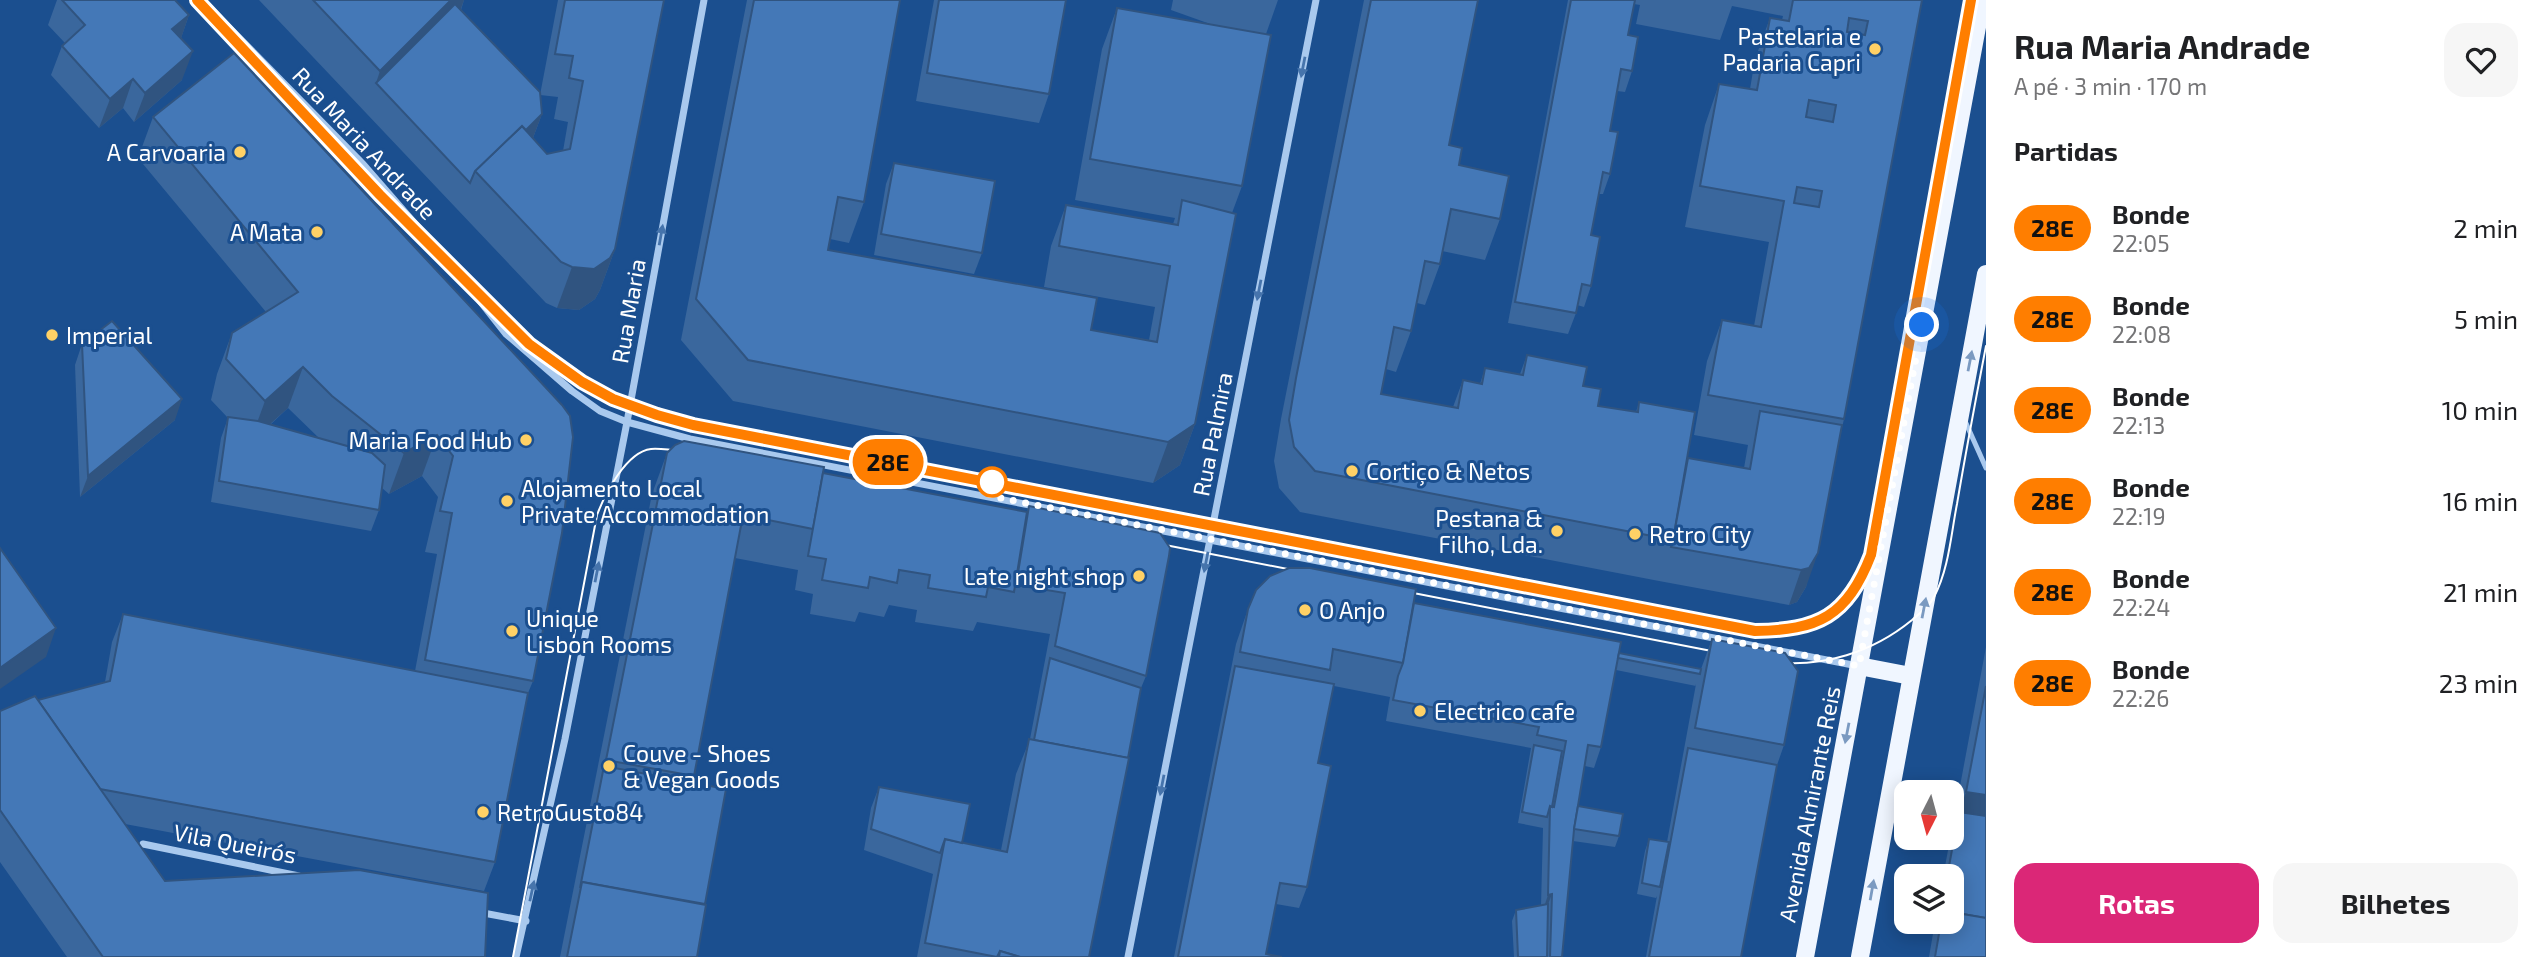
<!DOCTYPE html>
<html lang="pt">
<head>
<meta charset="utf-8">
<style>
  :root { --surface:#fff; --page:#f6f6f6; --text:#202124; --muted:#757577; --accent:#db2777 }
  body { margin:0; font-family:"Exo 2",sans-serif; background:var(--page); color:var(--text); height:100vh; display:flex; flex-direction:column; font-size:26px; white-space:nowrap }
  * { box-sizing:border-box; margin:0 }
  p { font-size:23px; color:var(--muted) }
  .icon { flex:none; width:38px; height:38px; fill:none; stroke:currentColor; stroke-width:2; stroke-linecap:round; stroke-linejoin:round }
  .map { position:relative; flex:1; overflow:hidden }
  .drawer { display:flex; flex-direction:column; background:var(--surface); width:560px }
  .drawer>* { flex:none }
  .badge { padding:0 14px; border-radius:23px; font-size:24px; line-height:46px }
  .needle { width:46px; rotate:186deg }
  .fabs { position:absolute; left:1894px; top:780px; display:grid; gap:14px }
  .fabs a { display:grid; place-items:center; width:70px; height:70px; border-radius:14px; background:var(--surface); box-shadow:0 4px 18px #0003; font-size:35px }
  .you { position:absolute; width:35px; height:35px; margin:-18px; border:5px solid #fff; border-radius:50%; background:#1a73e8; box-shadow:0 0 0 10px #1a73e833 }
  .map>.badge { position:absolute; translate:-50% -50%; box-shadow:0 0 0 4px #fff }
  h2 { padding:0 28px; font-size:26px; line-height:63px }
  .round { display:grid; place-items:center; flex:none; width:74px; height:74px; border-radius:21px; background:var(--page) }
  .headline { display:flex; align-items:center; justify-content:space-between; height:119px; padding:0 28px }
  h1 { font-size:33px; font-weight:700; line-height:52px }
  .action { display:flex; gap:14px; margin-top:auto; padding:14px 28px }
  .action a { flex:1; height:80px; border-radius:21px; background:var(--accent); color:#fff; font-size:28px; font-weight:700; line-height:80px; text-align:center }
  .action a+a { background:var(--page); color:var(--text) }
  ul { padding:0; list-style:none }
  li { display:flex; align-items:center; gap:21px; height:91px; padding:0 28px }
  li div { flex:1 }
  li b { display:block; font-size:26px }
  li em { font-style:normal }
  li .badge { min-width:77px; font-weight:700; text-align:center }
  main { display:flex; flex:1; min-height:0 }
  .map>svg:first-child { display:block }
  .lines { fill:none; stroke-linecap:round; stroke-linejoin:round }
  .service { stroke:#a9c9ee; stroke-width:5 }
  .minor { stroke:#a9c9ee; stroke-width:7 }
  .primary { stroke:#f0f6ff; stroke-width:18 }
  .tram { stroke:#fff; stroke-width:2 }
  .wall { fill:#3a679d; fill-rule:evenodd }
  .shaded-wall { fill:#305480 }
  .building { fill:#4478b7; stroke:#305480; stroke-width:2; fill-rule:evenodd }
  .oneway { fill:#4674ac }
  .oneway2 { fill:#7b9ac1 }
  .line-casing { stroke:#fff; stroke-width:16 }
  .line { stroke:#ff7e00; stroke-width:10 }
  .walk { stroke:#fff; stroke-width:7; stroke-dasharray:0 12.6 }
  .poi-dot { fill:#ffd166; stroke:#1b4f8f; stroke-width:2.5 }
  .stop-dot { fill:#fff; stroke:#ff7e00; stroke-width:3.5 }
  .labels { text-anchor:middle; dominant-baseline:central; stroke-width:6; stroke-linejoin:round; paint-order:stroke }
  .poi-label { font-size:23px; fill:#fff; stroke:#1b4f8f; text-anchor:start }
  .street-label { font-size:23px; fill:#fff; stroke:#1b4f8f }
</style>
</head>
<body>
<main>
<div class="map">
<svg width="1986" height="957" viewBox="0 0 1986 957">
  <rect width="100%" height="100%" fill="#1b4f8f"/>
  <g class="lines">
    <!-- service -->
    <polyline class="service" points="1965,421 1986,468"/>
    <!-- minor -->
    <g class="minor">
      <polyline points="202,0 363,164 458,273 506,334 572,391 600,411 627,422 690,439 1858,666"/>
      <polyline points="143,844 299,876"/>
      <polyline points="478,912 526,921"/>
      <polyline points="516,957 565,739 627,422 704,0"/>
      <polyline points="1128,957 1316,0"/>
    </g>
    <!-- primary -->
    <g class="primary">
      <polyline points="1859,666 1911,676"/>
      <polyline points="1805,957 1982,0"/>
      <polyline points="1860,957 1986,274"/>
    </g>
    <!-- tram -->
    <g class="tram">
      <path d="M197,0L380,195L529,344L582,382L613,399L657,415L693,425L1755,631C1818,630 1848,617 1871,555L1971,0"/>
      <polyline points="1150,542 1308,573"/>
      <polyline points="1398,590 1727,654"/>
      <path d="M1772,662C1823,668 1873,652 1912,620C1920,613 1929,607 1934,597C1949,569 1951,534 1957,504C1966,451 1976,398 1986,346"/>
      <path d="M513,957L597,515C605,494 626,452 651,449C663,448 678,451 690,453"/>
    </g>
  </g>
  <!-- wall -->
  <g class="wall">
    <polygon points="57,0 175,0 189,15 181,38 182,80 134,122 123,108 99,128 51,75 62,46 65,43 48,25"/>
    <polygon points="259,0 464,0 461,10 542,114 533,138 547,154 563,151 568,122 554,119 558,97 540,95 558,0 664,0 615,249 600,290 595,299 579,310 557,308 546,303"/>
    <polygon points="747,0 900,0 864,202 849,243 830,239 828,250 1091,330 1149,340 1155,307 1044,287 1051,246 1066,205 1173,224 1175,218 1075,200 1102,49 1117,8 1213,25 1171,10 1173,0 1278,0 1266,34 1242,186 1232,213 1195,424 1180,465 1153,483 733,401 681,340"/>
    <polygon points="934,0 1066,0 1049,94 1039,123 916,101"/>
    <polygon points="1364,0 1478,0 1449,145 1459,165 1500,219 1485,260 1442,251 1440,264 1425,305 1417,303 1411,331 1396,372 1386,369 1381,394 1453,407 1463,380 1480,384 1485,368 1520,374 1527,355 1583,386 1598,406 1636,412 1639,402 1688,458 1744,468 1748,445 1694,435 1707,361 1722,320 1754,326 1769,242 1685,227 1705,125 1719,84 1750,89 1755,59 1770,18 1782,20 1783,16 1732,6 1720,40 1636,24 1640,5 1634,4 1628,35 1632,71 1625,92 1617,91 1610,131 1610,174 1603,194 1598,194 1591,235 1591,286 1584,307 1577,305 1576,313 1568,334 1508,323 1568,0 1922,0 1844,419 1806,587 1797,602 1789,605 1659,581 1300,512 1279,488 1274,461 1281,419"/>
    <path d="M153,117L562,405L533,681L528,693L495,862L484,891L125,824L165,881L485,957H67L0,862V711L105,682L112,642L123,614L415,671L437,554L425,552L438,497L422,476L389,494L382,488L379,510L371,531L211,502L221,438L228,418L211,400L217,374L232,333L266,312L138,158ZM288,408L320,439L270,425Z"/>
    <polygon points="894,163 982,253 974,274 874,255 886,184"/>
    <polygon points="82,344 175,420 80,497 75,365"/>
    <polygon points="667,453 823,473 1027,512 1029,506 1146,676 1141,688 1089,957 917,957 933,874 864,850 871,808 879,787 962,843 1001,850 1016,774 1030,739 1050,634 977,622 973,631 915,622 917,610 889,605 884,617 859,612 855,622 810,614 813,594 795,590 798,570 735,558 694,776 691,783 705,904 697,957 560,957 652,494"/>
    <polygon points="1414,603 1619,653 1701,669 1712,639 1784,745 1777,765 1741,957 1646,957 1657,896 1656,898 1637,894 1645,851 1649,839 1667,842 1696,684 1696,686 1616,670 1601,747 1594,768 1585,766 1578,806 1619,836 1615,847 1573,841 1562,957 1514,957 1512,921 1516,910 1541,906 1543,828 1518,823 1531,748 1386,721 1390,697 1334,686 1318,763 1307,887 1299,908 1276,904 1266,954 1282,957 1174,957 1236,644 1248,609"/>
    <polygon points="1986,647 1986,957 1929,957 1935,922 1951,922 1951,877 1943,877"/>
  </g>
  <!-- shaded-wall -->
  <g class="shaded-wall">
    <polygon points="451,0 464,0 457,20 376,83 380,71"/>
    <polygon points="189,15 179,44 172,29"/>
    <polygon points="193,51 182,80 134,122 145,93"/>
    <polygon points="133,79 123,108 99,128 110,99"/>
    <polygon points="542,114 531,143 479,175"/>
    <polygon points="615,249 600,290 595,299 579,310 557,308 572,267"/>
    <polygon points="303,367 288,408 250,442 265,401"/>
    <polygon points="182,399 175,420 80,497 88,476"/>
    <polygon points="1195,424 1180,465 1153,483 1168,442"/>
    <polygon points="437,435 422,476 389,494 404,453"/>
    <polygon points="1818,553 1806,587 1797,602 1789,605 1801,570"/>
    <polygon points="56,628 46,657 0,689 0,668"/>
    <polygon points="1966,792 1986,795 1986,838 1959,812"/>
    <polygon points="1552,894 1544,915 1541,916 1548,895"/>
  </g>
  <!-- building -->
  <g class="building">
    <polygon points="62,0 175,0 189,15 172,29 193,51 145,93 133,79 110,99 62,46 85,25"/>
    <polygon points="313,0 451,0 380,71"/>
    <polygon points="565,0 664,0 615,249 610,258 594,269 572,267 561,262 475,171 522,126 547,154 570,149 583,81 569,78 573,56 555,54"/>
    <polygon points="754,0 900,0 864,202 838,197 828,250 1097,298 1091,330 1157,342 1170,266 1059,246 1066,205 1178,225 1182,200 1236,214 1195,424 1168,442 748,360 696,299"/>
    <polygon points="939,0 1066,0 1049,94 927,73"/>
    <polygon points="1371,0 1478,0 1449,145 1462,148 1459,165 1509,176 1500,219 1451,209 1440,264 1425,261 1411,331 1394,327 1381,394 1458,408 1463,380 1482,384 1485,368 1523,375 1527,355 1587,367 1583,386 1601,389 1598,406 1638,412 1639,402 1695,412 1673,540 1315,471 1294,447 1289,420 1296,378"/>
    <polygon points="1571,0 1635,0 1628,35 1638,37 1632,71 1621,69 1610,131 1618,132 1610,174 1603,172 1591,235 1600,237 1591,286 1582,284 1576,313 1515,302"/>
    <path d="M1793,0H1922L1844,419L1708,395L1722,320L1761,327L1784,201L1700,186L1719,84L1757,90L1770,18L1789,21ZM1849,18L1868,21L1865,35L1847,32ZM1809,100L1836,105L1833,122L1806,117ZM1797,187L1822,191L1819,207L1794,203Z"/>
    <polygon points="455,4 540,92 542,114 526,130 522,126 475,171 470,183 376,83"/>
    <polygon points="1117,8 1271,35 1242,186 1090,159"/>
    <polygon points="234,53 562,405 570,416 573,437 562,533 533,681 425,660 452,513 440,511 453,456 437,435 404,453 332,396 303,367 265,401 226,359 232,333 298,292 153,117"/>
    <polygon points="894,163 995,181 982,253 881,234"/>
    <polygon points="112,321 182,399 88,476 82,344"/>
    <polygon points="1760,411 1842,425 1818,553 1809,568 1801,570 1671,547 1673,540 1688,458 1750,469"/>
    <polygon points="228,417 258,421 372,453 385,465 379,510 219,481"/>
    <polygon points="684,441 824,467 813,529 743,515 694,776 606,760 667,453 675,445"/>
    <polygon points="823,473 1027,512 1014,592 988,587 986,597 928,588 930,575 899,570 897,583 870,577 868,588 822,580 826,559 808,556"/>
    <polygon points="1029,506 1160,533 1170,548 1169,556 1146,676 1055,646 1065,593 1016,585"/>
    <polygon points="0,548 56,628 0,668"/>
    <polygon points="1289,568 1310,568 1416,589 1403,663 1333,649 1330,670 1240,652 1248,609 1256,590 1270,576"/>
    <polygon points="1414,603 1621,642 1601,747 1588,745 1574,830 1562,957 1550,957 1552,894 1548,895 1550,806 1554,807 1566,741 1537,735 1539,727 1393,700 1398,676 1403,663"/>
    <polygon points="123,614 528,693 495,862 100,789 38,700 110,681"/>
    <polygon points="1712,639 1785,653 1798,671 1784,745 1695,728"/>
    <polygon points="1619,653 1701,669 1700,674 1618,658"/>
    <polygon points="1050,658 1141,688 1128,758 1034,740"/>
    <polygon points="1235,666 1334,684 1318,763 1331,766 1307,887 1280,883 1266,954 1282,957 1178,957"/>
    <polygon points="1986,686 1986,795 1966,792"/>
    <polygon points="35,696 165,881 359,870 488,893 485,957 103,957 0,810 0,711"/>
    <polygon points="1029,739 1129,758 1089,957 1020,957 1000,951 997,957 925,943 945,839 1007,852"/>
    <polygon points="1534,745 1562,751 1552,807 1550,806 1547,817 1522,812"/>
    <polygon points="1688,748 1777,765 1741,957 1649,957"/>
    <polygon points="604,766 726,789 705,904 582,882 580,888"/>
    <polygon points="879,787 970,804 962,843 945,839 940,853 871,829"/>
    <polygon points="1578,806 1623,814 1619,836 1574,829"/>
    <polygon points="1959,812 1986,816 1986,918 1951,912 1951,877 1947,877"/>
    <polygon points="1649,839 1669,842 1660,887 1642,883"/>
    <polygon points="582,882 706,905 697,957 567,957"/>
    <polygon points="1548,904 1547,957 1518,957 1516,910"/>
    <polygon points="1951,912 1986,918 1986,957 1935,957 1941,922 1951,922"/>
    <polygon points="1000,951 1020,957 999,957"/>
  </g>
  <!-- one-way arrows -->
  <defs><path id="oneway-solid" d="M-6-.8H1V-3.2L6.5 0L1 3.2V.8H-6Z" transform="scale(1.75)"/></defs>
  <g class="oneway">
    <use href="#oneway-solid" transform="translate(1303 67) rotate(101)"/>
    <use href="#oneway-solid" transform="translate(661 235) rotate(-80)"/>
    <use href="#oneway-solid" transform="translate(1259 290) rotate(101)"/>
    <use href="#oneway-solid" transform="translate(1206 562) rotate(101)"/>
    <use href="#oneway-solid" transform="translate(597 572) rotate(-79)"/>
    <use href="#oneway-solid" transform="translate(1162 785) rotate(101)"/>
    <use href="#oneway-solid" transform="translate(532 891) rotate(-78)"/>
  </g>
  <g class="oneway2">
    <use href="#oneway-solid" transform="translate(1970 361) rotate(-79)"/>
    <use href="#oneway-solid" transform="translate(1924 608) rotate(-79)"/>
    <use href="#oneway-solid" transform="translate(1847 733) rotate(101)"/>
    <use href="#oneway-solid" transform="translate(1872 890) rotate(-80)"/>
  </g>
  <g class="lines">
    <!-- line casing -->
    <g class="line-casing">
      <path id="line" d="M197,0L380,195L529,344L582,382L613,399L657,415L693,425L1755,631C1818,630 1847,617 1871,555L1971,0"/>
    </g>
    <!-- line -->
    <use href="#line" class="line"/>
    <!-- walk -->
    <polyline class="walk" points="992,482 990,496 1859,666 1922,325"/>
  </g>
  <!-- markers -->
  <g class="poi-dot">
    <circle cx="1875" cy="49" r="7"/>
    <circle cx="240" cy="152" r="7"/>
    <circle cx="317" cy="232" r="7"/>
    <circle cx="52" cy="335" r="7"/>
    <circle cx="526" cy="440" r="7"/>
    <circle cx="1352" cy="471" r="7"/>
    <circle cx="507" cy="501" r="7"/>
    <circle cx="1557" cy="531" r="7"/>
    <circle cx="1635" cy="534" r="7"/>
    <circle cx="1139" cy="576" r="7"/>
    <circle cx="1305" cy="610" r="7"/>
    <circle cx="512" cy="631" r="7"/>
    <circle cx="1420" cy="711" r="7"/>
    <circle cx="609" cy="766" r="7"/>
    <circle cx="483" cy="812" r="7"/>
  </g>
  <circle class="stop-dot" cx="992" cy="482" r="14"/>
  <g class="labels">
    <!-- poi labels -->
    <g class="poi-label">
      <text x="1861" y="36" text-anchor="end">Pastelaria e<tspan x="1861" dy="26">Padaria Capri</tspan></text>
      <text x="226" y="152" text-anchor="end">A Carvoaria</text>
      <text x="303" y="232" text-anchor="end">A Mata</text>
      <text x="66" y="335">Imperial</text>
      <text x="512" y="440" text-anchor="end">Maria Food Hub</text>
      <text x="1366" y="471">Cortiço &amp; Netos</text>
      <text x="521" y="488">Alojamento Local<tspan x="521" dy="26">Private Accommodation</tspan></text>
      <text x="1543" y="518" text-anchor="end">Pestana &amp;<tspan x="1543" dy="26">Filho, Lda.</tspan></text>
      <text x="1649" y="534">Retro City</text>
      <text x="1125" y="576" text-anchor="end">Late night shop</text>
      <text x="1319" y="610">O Anjo</text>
      <text x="526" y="618">Unique<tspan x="526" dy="26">Lisbon Rooms</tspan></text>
      <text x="1434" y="711">Electrico cafe</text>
      <text x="623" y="753">Couve - Shoes<tspan x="623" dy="26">&amp; Vegan Goods</tspan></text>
      <text x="497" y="812">RetroGusto84</text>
    </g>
    <!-- street labels -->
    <g class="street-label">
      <text transform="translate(365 143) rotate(47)">Rua Maria Andrade</text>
      <text transform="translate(628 311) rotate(-80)">Rua Maria</text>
      <text transform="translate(1212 434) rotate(-79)">Rua Palmira</text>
      <text transform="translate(1809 804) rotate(-79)">Avenida Almirante Reis</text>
      <text transform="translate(235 843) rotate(11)">Vila Queirós</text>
    </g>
  </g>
</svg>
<div class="fabs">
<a><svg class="needle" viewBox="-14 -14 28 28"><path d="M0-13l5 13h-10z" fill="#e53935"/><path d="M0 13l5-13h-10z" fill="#757577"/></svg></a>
<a><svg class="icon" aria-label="layers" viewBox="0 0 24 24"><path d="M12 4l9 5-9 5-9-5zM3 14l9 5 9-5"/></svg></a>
</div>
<div class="you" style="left:1922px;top:325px"></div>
<b class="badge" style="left:888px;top:462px;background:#ff7e00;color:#111">28E</b>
</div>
<section class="drawer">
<div class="headline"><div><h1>Rua Maria Andrade</h1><p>A pé · 3 min · 170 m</p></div><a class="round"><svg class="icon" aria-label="heart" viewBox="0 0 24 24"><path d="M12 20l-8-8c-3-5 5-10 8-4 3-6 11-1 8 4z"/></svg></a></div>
<h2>Partidas</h2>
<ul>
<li><span class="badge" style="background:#ff7e00;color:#111">28E</span><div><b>Bonde</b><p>22:05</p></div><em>2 min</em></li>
<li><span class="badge" style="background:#ff7e00;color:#111">28E</span><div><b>Bonde</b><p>22:08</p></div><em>5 min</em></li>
<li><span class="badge" style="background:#ff7e00;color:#111">28E</span><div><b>Bonde</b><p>22:13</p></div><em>10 min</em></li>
<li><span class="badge" style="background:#ff7e00;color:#111">28E</span><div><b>Bonde</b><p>22:19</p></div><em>16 min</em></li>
<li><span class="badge" style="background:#ff7e00;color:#111">28E</span><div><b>Bonde</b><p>22:24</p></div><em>21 min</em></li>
<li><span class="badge" style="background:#ff7e00;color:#111">28E</span><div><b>Bonde</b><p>22:26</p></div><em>23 min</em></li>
</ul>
<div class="action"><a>Rotas</a><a>Bilhetes</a></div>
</section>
</main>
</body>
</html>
